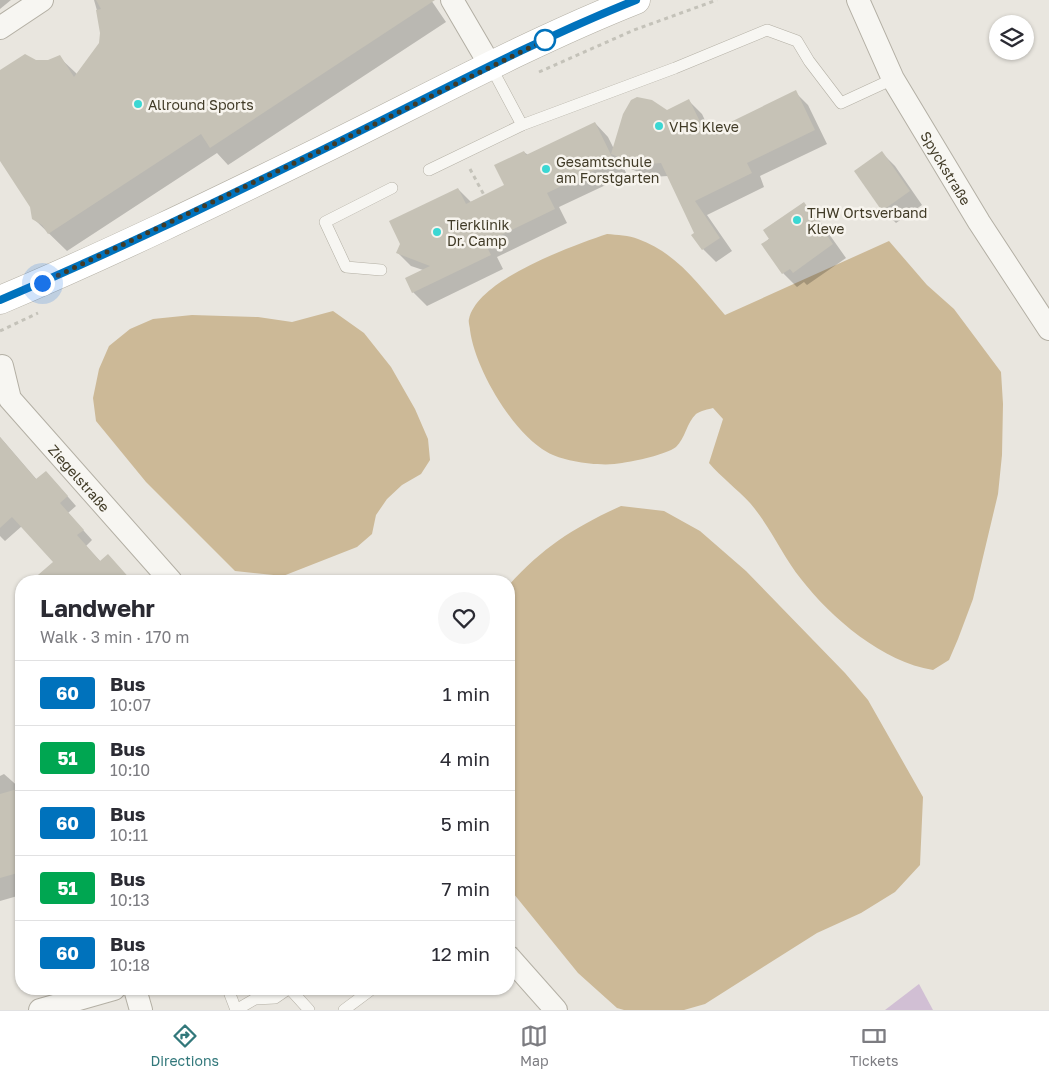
<!DOCTYPE html>
<html lang="en">
<head>
<meta charset="utf-8">
<style>
  :root { --surface:#fff; --page:#f7f7f7; --text:#2b2b33; --muted:#7c7c81; --line:#e1e1e2; --accent:#32787b }
  body { margin:0; font-family:"Golos Text",sans-serif; background:var(--page); color:var(--text); height:100vh; display:flex; flex-direction:column; font-size:19px; white-space:nowrap }
  * { box-sizing:border-box; margin:0 }
  p { font-size:16px; color:var(--muted) }
  .icon { flex:none; width:28px; height:28px; fill:none; stroke:currentColor; stroke-width:2; stroke-linecap:round; stroke-linejoin:round }
  .map { position:relative; flex:1; overflow:hidden }
  .drawer { position:absolute; left:15px; top:575px; width:500px; height:420px; display:flex; flex-direction:column; background:var(--surface); border-radius:20px; box-shadow:0 1px 4px #0004 }
  .drawer>* { flex:none }
  .badge { padding:0 10px; border-radius:4px; font-size:18px; line-height:32px }
  .controls { position:absolute; left:989px; top:15px; display:grid; gap:10px }
  .controls a { display:grid; place-items:center; width:45px; height:45px; border-radius:50%; background:var(--surface); box-shadow:0 1px 4px #0004; font-size:25px }
  .you { position:absolute; width:25px; height:25px; margin:-12px; border:4px solid #fff; border-radius:50%; background:#1a73e8; box-shadow:0 0 0 8px #1a73e833 }
  .map>.badge { position:absolute; translate:-50% -50%; box-shadow:0 0 0 2px #fff }
  .round { display:grid; place-items:center; flex:none; width:52px; height:52px; border-radius:26px; background:var(--page) }
  .headline { display:flex; align-items:center; justify-content:space-between; height:85px; padding:0 25px }
  h1 { font-size:24px; font-weight:700; line-height:38px }
  ul { padding:0; list-style:none }
  li { display:flex; align-items:center; gap:15px; height:65px; padding:0 25px; border-top:1px solid var(--line) }
  li div { flex:1 }
  li b { display:block; font-size:19px }
  li em { font-style:normal }
  li .badge { min-width:55px; font-weight:700; text-align:center }
  .tabs { display:flex; justify-content:space-around; align-items:center; height:70px; border-top:1px solid var(--line); background:var(--surface); font-size:14px; color:var(--muted) }
  .tabs a { display:grid; justify-items:center; gap:2px }
  .tabs .current { color:var(--accent) }
  .map>svg:first-child { display:block }
  .green { fill:#d1bfd4 }
  .water { fill:#ccb997 }
  .shadow { fill:#0003 }
  .building { fill:#c6c2b6 }
  .lines { fill:none; stroke-linecap:round; stroke-linejoin:round }
  .lane-casing { stroke:#b3afa4; stroke-width:12 }
  .street-casing { stroke:#b3afa4; stroke-width:24 }
  .secondary-casing { stroke:#b3afa4; stroke-width:29 }
  .path { stroke:#c4c2b9; stroke-width:3; stroke-dasharray:4 4; stroke-linecap:butt }
  .lane { stroke:#f7f6f2; stroke-width:11 }
  .street { stroke:#f7f6f2; stroke-width:22 }
  .secondary { stroke:#fff; stroke-width:28 }
  .line-casing { stroke:#fff; stroke-width:11 }
  .line { stroke:#0072bc; stroke-width:8 }
  .walk { stroke:#413b27; stroke-width:5; stroke-dasharray:0 9 }
  .stop-dot { fill:#fff; stroke:#0072bc; stroke-width:2.5 }
  .poi-dot { fill:#3bd7d3; stroke:#f7f4ee; stroke-width:2 }
  .labels { text-anchor:middle; dominant-baseline:central; stroke-width:5; stroke-linejoin:round; paint-order:stroke }
  .poi-label { font-size:14px; fill:#413b27; stroke:#f7f4ee; text-anchor:start }
  .street-label { font-size:14px; fill:#413b27; stroke:#f7f4ee }
</style>
</head>
<body>
<div class="map">
<svg width="1049" height="1010" viewBox="0 0 1049 1010">
  <rect width="100%" height="100%" fill="#e9e6df"/>
  <!-- green -->
  <polygon class="green" points="919,984 933,1010 885,1010"/>
  <!-- water -->
  <g class="water">
    <path d="M607,234C617,235 629,235 638,239C677,253 699,285 725,315L889,241L927,285L954,309L1001,372L1003,404L1002,455L998,494L973,599L958,639L949,660L933,670C883,662 831,618 801,579C782,555 770,526 750,503C737,489 721,477 709,463L723,419L713,408C709,409 700,411 696,414C687,422 685,439 676,447C665,455 635,461 622,463C602,467 564,462 547,452C513,433 475,369 470,330C470,327 468,322 469,319C478,279 572,246 607,234Z"/>
    <polygon points="333,311 364,333 391,367 415,409 428,439 430,460 421,474 402,485 387,499 376,515 372,534 357,547 283,576 235,571 146,482 96,421 93,398 99,369 109,346 130,329 153,319 192,315 258,317 292,322"/>
    <path d="M621,506L664,511L700,531L746,571L845,673L868,700L923,797L920,865L895,892L861,913L817,933L705,1004L684,1010H624L617,1008L578,973L509,888V585C543,547 575,527 621,506Z"/>
  </g>
  <!-- shadow -->
  <g class="shadow">
    <polygon points="0,0 11,0 0,9"/>
    <polygon points="94,0 431,0 446,22 228,165 217,153 67,251 33,218 31,206 0,159 0,71 35,61 48,62 59,57 77,74 100,44 100,21"/>
    <polygon points="795,92 808,105 827,144 760,176 764,187 707,215 732,251 716,262 703,249 668,176 651,177 626,167 621,162 627,175 559,207 567,223 497,257 503,269 427,306 413,292 407,279 423,270 411,266 398,253 458,189 471,202 505,186 524,152 528,155 595,123 608,137 614,149 667,111 689,101 702,114 711,133"/>
    <polygon points="882,153 895,166 922,205 896,223 883,210"/>
    <polygon points="803,203 817,217 846,258 807,285 804,282 797,287 783,273 763,245"/>
    <polygon points="0,437 37,480 55,482 76,506 68,513 92,540 86,546 101,562 117,565 131,581 41,581 38,578 55,563 22,526 5,541 0,536"/>
    <polygon points="4,774 21,789 21,895 0,901 0,776"/>
  </g>
  <!-- building -->
  <g class="building">
    <polygon points="96,0 435,0 210,148 201,134 48,234 42,225 32,219 30,207 0,161 0,70 25,54 36,60 48,60 60,55 74,77 99,43 100,33 96,10 101,9"/>
    <polygon points="796,90 815,130 747,163 752,173 695,201 720,238 702,250 691,235 694,233 661,163 637,165 611,154 623,114 631,100 637,97 652,100 667,110 689,99 706,134"/>
    <polygon points="595,122 614,161 547,193 555,209 485,243 491,255 412,293 405,278 430,266 396,253 400,244 389,221 458,188 466,204 504,185 494,165 524,151 526,155"/>
    <polygon points="882,151 910,191 882,211 854,171"/>
    <polygon points="804,202 833,244 793,273 790,269 782,274 761,244 769,239 763,230"/>
    <polygon points="0,437 36,479 46,471 68,496 60,503 84,530 77,535 100,561 108,554 132,581 31,581 53,562 12,517 0,528"/>
    <polygon points="21,788 21,872 0,878 0,794"/>
  </g>
  <g class="lines">
    <!-- lane casing -->
    <g class="lane-casing">
      <g id="lane">
        <polyline points="490,65 522,125"/>
        <polyline points="429,170 522,125 675,68 767,30 797,41 809,61 841,103 893,79"/>
        <polyline points="381,270 346,267 325,222 392,188"/>
        <polyline points="228,989 236,1010 255,999 275,998 288,989"/>
        <polyline points="290,989 309,1010"/>
        <polyline points="344,1010 372,989"/>
      </g>
    </g>
    <!-- street casing -->
    <g class="street-casing">
      <g id="street">
        <polyline points="452,0 490,65"/>
        <path id="s1" d="M858,0L893,79L979,222L1049,329"/>
        <polyline points="0,28 42,0"/>
        <path id="s2" d="M2,366L10,399L171,581"/>
        <polyline points="509,957 556,1010"/>
        <polyline points="135,989 141,1010"/>
        <polyline points="40,1010 114,989"/>
      </g>
    </g>
    <!-- secondary casing -->
    <g class="secondary-casing">
      <path id="secondary" d="M0,300C109,254 216,202 322,150C426,99 528,43 636,0"/>
    </g>
    <!-- path -->
    <g class="path">
      <polyline points="539,72 634,30 717,0"/>
      <polyline points="470,169 484,195"/>
      <polyline points="0,331 38,313"/>
    </g>
    <!-- lane -->
    <use href="#lane" class="lane"/>
    <!-- street -->
    <use href="#street" class="street"/>
    <!-- secondary -->
    <use href="#secondary" class="secondary"/>
  </g>
  <g class="lines">
    <!-- line casing -->
    <g class="line-casing">
      <path id="line" d="M0,300C109,254 216,202 322,150C426,99 528,43 636,0"/>
    </g>
    <!-- line -->
    <use href="#line" class="line"/>
    <!-- walk -->
    <polyline class="walk" points="42,283 322,150 545,40"/>
  </g>
  <!-- markers -->
  <circle class="stop-dot" cx="545" cy="40" r="10"/>
  <g class="poi-dot">
    <circle cx="138" cy="104" r="5"/>
    <circle cx="659" cy="126" r="5"/>
    <circle cx="546" cy="169" r="5"/>
    <circle cx="797" cy="220" r="5"/>
    <circle cx="437" cy="232" r="5"/>
  </g>
  <g class="labels">
    <!-- poi labels -->
    <g class="poi-label">
      <text x="148" y="104">Allround Sports</text>
      <text x="669" y="126">VHS Kleve</text>
      <text x="556" y="161">Gesamtschule<tspan x="556" dy="16">am Forstgarten</tspan></text>
      <text x="807" y="212">THW Ortsverband<tspan x="807" dy="16">Kleve</tspan></text>
      <text x="447" y="224">Tierklinik<tspan x="447" dy="16">Dr. Camp</tspan></text>
    </g>
    <!-- street labels -->
    <g class="street-label">
      <text stroke="none"><textPath href="#s1" startOffset="190">Spyckstraße</textPath></text>
      <text stroke="none"><textPath href="#s2" startOffset="139">Ziegelstraße</textPath></text>
    </g>
  </g>
</svg>
<div class="controls">
<a><svg class="icon" aria-label="layers" viewBox="0 0 24 24"><path d="M12 4l9 5-9 5-9-5zM3 14l9 5 9-5"/></svg></a>
</div>
<div class="you" style="left:42px;top:283px"></div>
<section class="drawer">
<div class="headline"><div><h1>Landwehr</h1><p>Walk · 3 min · 170 m</p></div><a class="round"><svg class="icon" aria-label="heart" viewBox="0 0 24 24"><path d="M12 20l-8-8c-3-5 5-10 8-4 3-6 11-1 8 4z"/></svg></a></div>
<ul>
<li><span class="badge" style="background:#0072bc;color:#fff">60</span><div><b>Bus</b><p>10:07</p></div><em>1 min</em></li>
<li><span class="badge" style="background:#00a651;color:#fff">51</span><div><b>Bus</b><p>10:10</p></div><em>4 min</em></li>
<li><span class="badge" style="background:#0072bc;color:#fff">60</span><div><b>Bus</b><p>10:11</p></div><em>5 min</em></li>
<li><span class="badge" style="background:#00a651;color:#fff">51</span><div><b>Bus</b><p>10:13</p></div><em>7 min</em></li>
<li><span class="badge" style="background:#0072bc;color:#fff">60</span><div><b>Bus</b><p>10:18</p></div><em>12 min</em></li>
</ul>
</section>
</div>
<nav class="tabs">
<a class="current"><svg class="icon" aria-label="directions" viewBox="0 0 24 24"><path d="M12 3l9 9-9 9-9-9zM9 14v-3h6M13 9l2 2-2 2"/></svg>Directions</a>
<a><svg class="icon" aria-label="map" viewBox="0 0 24 24"><path d="M3 6l6-2 6 2 6-2v14l-6 2-6-2-6 2zM9 4v14M15 6v14"/></svg>Map</a>
<a><svg class="icon" aria-label="tickets" viewBox="0 0 24 24"><path d="M3 7h18v10H3zM15 7v10"/></svg>Tickets</a>
</nav>
</body>
</html>
